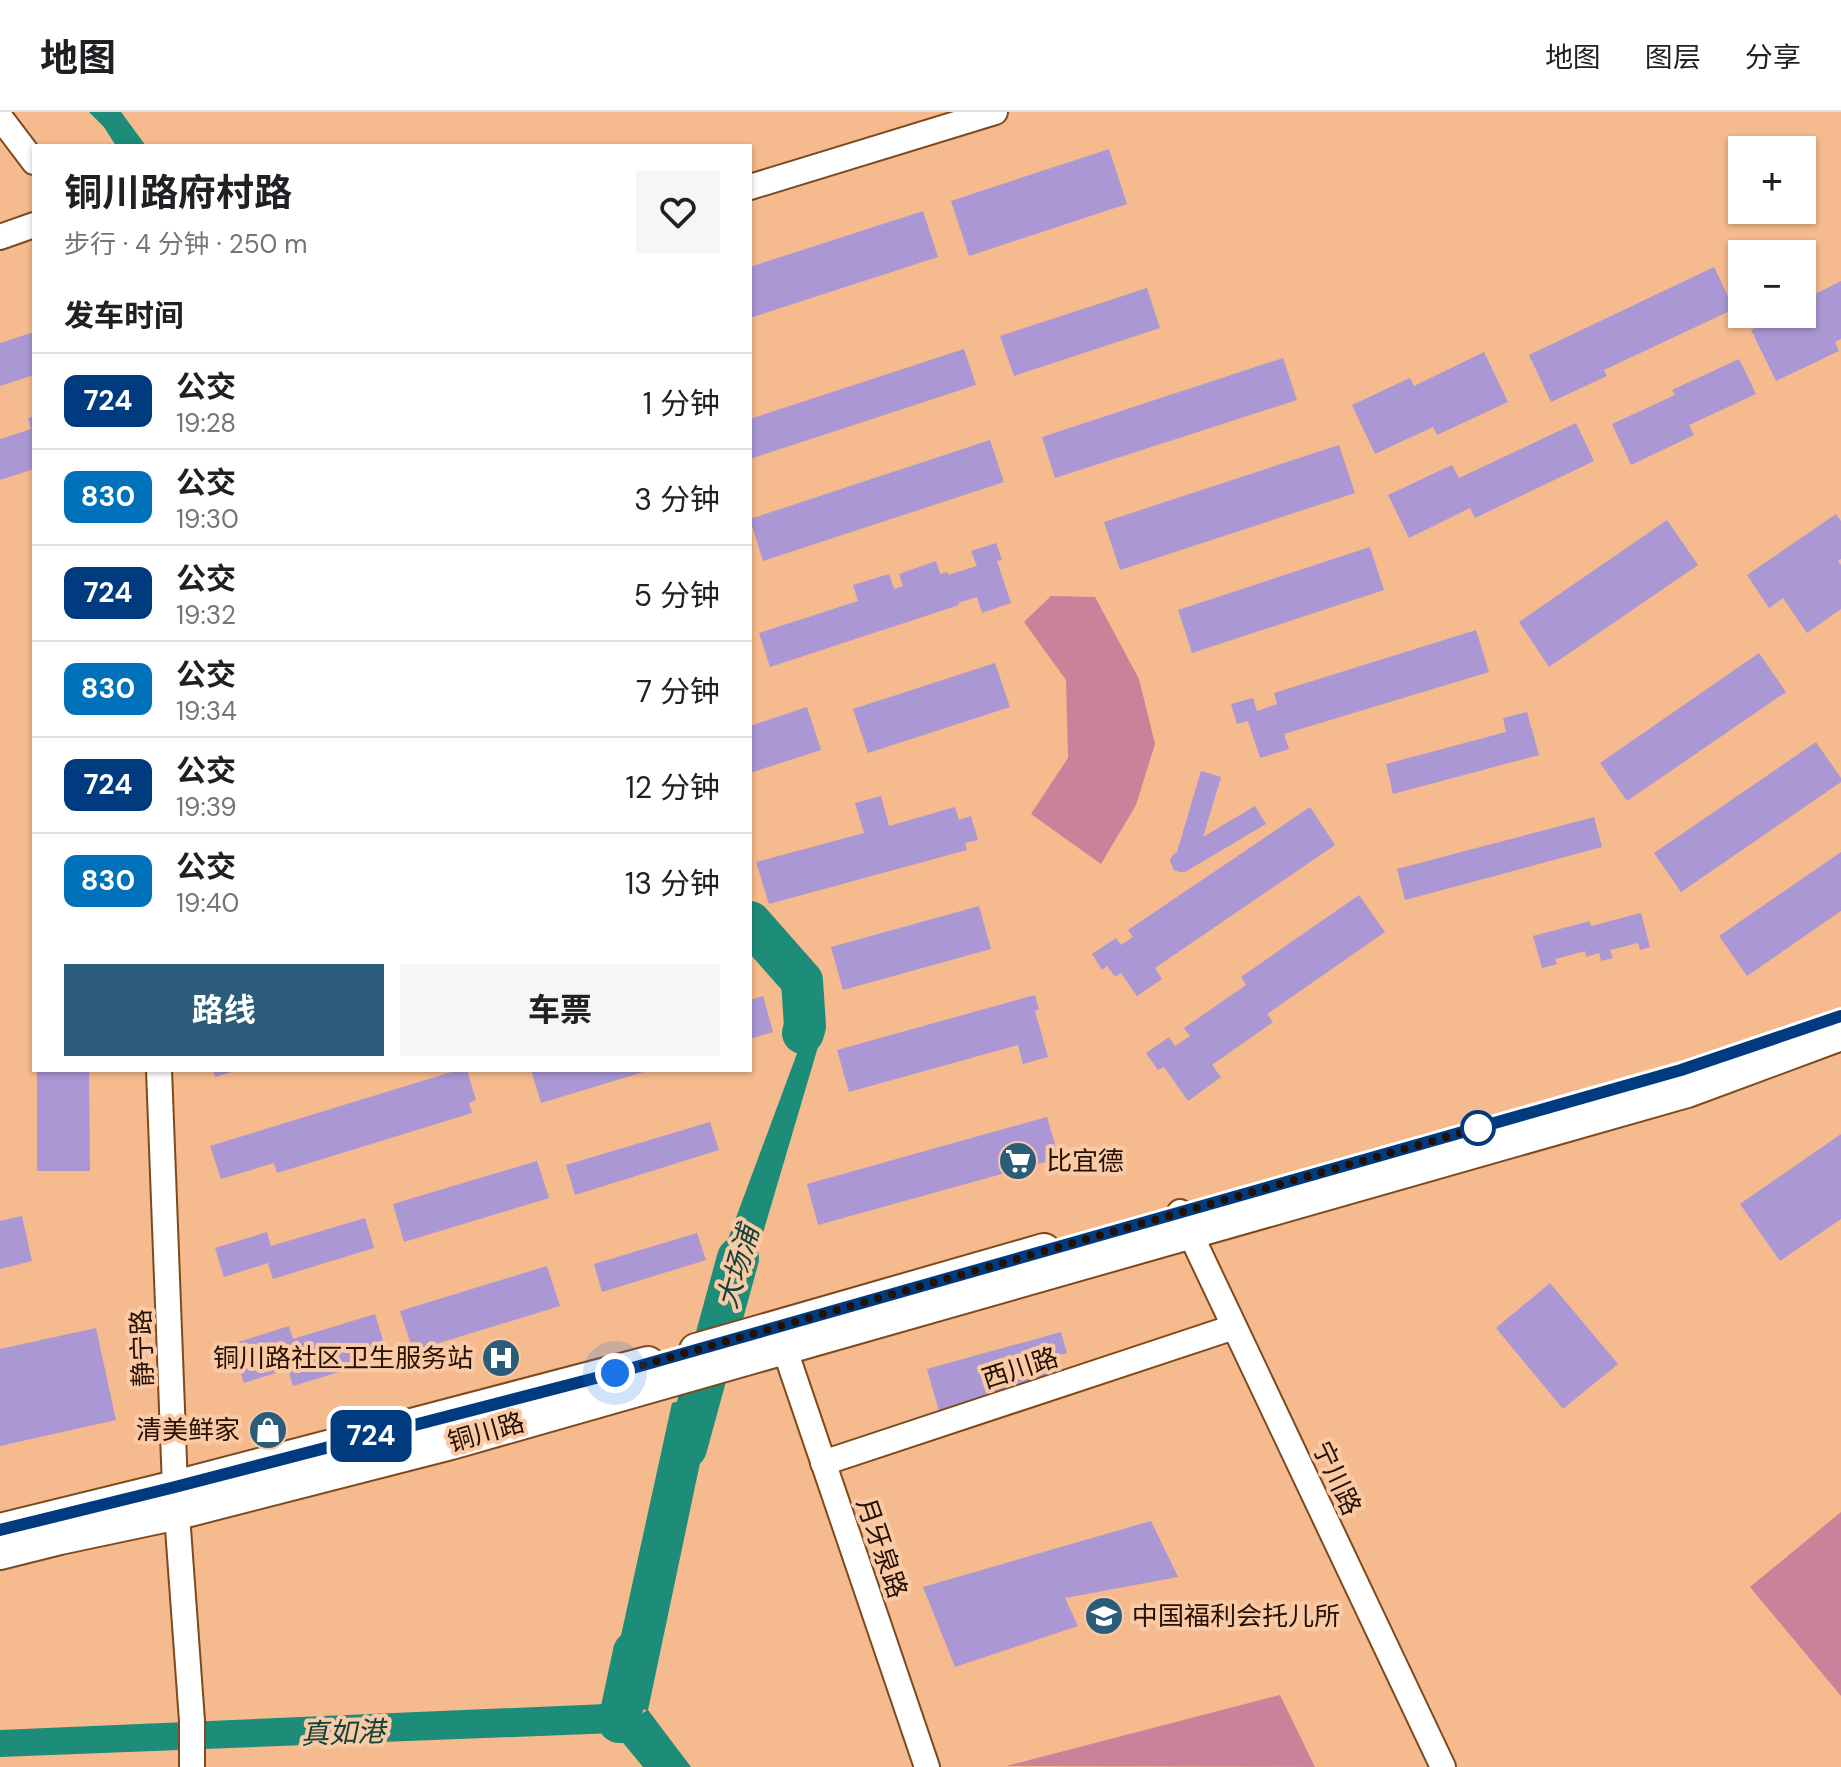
<!DOCTYPE html>
<html lang="zh">
<head>
<meta charset="utf-8">
<style>
  :root { --surface:#fff; --page:#f6f6f6; --text:#202124; --muted:#757577; --line:#e0e0e0; --accent:#2b5c7a }
  body { margin:0; font-family:"DM Sans","Noto Sans SC",sans-serif; background:var(--page); color:var(--text); height:100vh; display:flex; flex-direction:column; font-size:30px; white-space:nowrap }
  * { box-sizing:border-box; margin:0 }
  p { font-size:26px; color:var(--muted) }
  .icon { flex:none; width:44px; height:44px; fill:none; stroke:currentColor; stroke-width:2; stroke-linecap:round; stroke-linejoin:round }
  .map { position:relative; flex:1; overflow:hidden }
  .drawer { position:absolute; left:32px; top:32px; width:720px; height:928px; display:flex; flex-direction:column; background:var(--surface); border-radius:0px; box-shadow:0 2px 6px #0004 }
  .drawer>* { flex:none }
  .badge { padding:0 16px; border-radius:12px; font-size:28px; line-height:52px }
  .tools { position:absolute; left:1728px; top:24px; display:grid; gap:16px }
  .tools a { display:grid; place-items:center; width:88px; height:88px; border-radius:0px; background:var(--surface); box-shadow:0 2px 6px #0004; font-size:40px }
  .you { position:absolute; width:40px; height:40px; margin:-20px; border:6px solid #fff; border-radius:50%; background:#1a73e8; box-shadow:0 0 0 12px #1a73e833 }
  .map>.badge { position:absolute; translate:-50% -50%; box-shadow:0 0 0 4px #fff }
  h2 { padding:0 32px; font-size:30px; line-height:72px }
  .round { display:grid; place-items:center; flex:none; width:84px; height:84px; border-radius:0px; background:var(--page) }
  .overview { display:flex; align-items:center; justify-content:space-between; height:136px; padding:0 32px }
  h1 { font-size:38px; font-weight:700; line-height:60px }
  .button { display:flex; gap:16px; margin-top:auto; padding:16px 32px }
  .button a { flex:1; height:92px; border-radius:0px; background:var(--accent); color:#fff; font-size:32px; font-weight:700; line-height:92px; text-align:center }
  .button a+a { background:var(--page); color:var(--text) }
  ul { padding:0; list-style:none }
  li { display:flex; align-items:center; gap:24px; height:96px; padding:0 32px; border-top:2px solid var(--line) }
  li div { flex:1 }
  li b { display:block; font-size:30px }
  li em { font-style:normal }
  li .badge { min-width:88px; font-weight:700; text-align:center }
  header { display:flex; align-items:center; gap:48px; box-sizing:border-box; height:112px; padding:0 40px; background:var(--surface); border-bottom:2px solid var(--line) }
  header strong { font-size:38px }
  nav { display:flex; gap:44px; margin-inline-start:auto; font-size:28px }
  .map>svg:first-child { display:block }
  .green { fill:#c9829a }
  .water { fill:#1d8c79; fill-rule:evenodd }
  .lines { fill:none; stroke-linecap:round; stroke-linejoin:round }
  .river { stroke:#1d8c79; stroke-width:42 }
  .building { fill:#aa97d4 }
  .minor-casing { stroke:#7d4a1d; stroke-width:28 }
  .major-casing { stroke:#7d4a1d; stroke-width:36 }
  .minor { stroke:#fff; stroke-width:24 }
  .major { stroke:#fff; stroke-width:32 }
  .line-casing { stroke:#fff; stroke-width:18 }
  .line { stroke:#003b80; stroke-width:12 }
  .walk { stroke:#251001; stroke-width:8; stroke-dasharray:0 14.4 }
  .stop-dot { fill:#fff; stroke:#003b80; stroke-width:4 }
  .labels { text-anchor:middle; dominant-baseline:central; stroke-width:8; stroke-linejoin:round; paint-order:stroke }
  .poi-label { font-size:26px; fill:#251001; stroke:#facaa6; text-anchor:start }
  .street-label { font-size:26px; fill:#251001; stroke:#facaa6 }
  .water-label { font-size:28px; font-style:italic; fill:#144139; stroke:#facaa6 }
</style>
</head>
<body>
<header>
<strong>地图</strong>
<nav><a>地图</a><a>图层</a><a>分享</a></nav>
</header>
<div class="map">
<svg width="1841" height="1655" viewBox="0 0 1841 1655">
  <rect width="100%" height="100%" fill="#f5ba8d"/>
  <!-- green -->
  <g class="green">
    <polygon points="1051,484 1095,485 1139,567 1155,632 1136,693 1101,752 1031,702 1068,646 1066,568 1024,510"/>
    <polygon points="1841,1400 1841,1584 1750,1475"/>
    <polygon points="1280,1583 1315,1655 1006,1654"/>
  </g>
  <!-- water -->
  <g class="water">
    <polygon points="89,0 121,0 146,34 116,34 104,15"/>
    <polygon points="750,810 802,869 820,928 755,1148 723,1200 707,1206 721,1146 802,928 784,876 750,841"/>
    <path d="M720,1278L700,1351L648,1598L691,1655H643L615,1621L0,1645V1618L606,1592L672,1291ZM606,1593H607L647,1598L616,1621Z"/>
  </g>
  <g class="lines">
    <!-- river -->
    <g class="river">
      <polyline points="750,810 802,869 805,914 803,921"/>
      <polyline points="686,1336 738,1146"/>
      <polyline points="619,1610 634,1540"/>
    </g>
  </g>
  <!-- building -->
  <g class="building">
    <polygon points="1109,37 1127,92 969,144 951,89"/>
    <polygon points="923,99 938,145 750,206 750,155"/>
    <polygon points="1714,155 1734,197 1604,258 1607,264 1551,290 1529,243"/>
    <polygon points="1841,169 1841,227 1835,230 1839,239 1776,269 1751,218 1784,202 1802,202 1802,194 1815,188 1813,183"/>
    <polygon points="1147,176 1160,216 1014,264 1000,224"/>
    <polygon points="34,220 34,263 0,274 0,231"/>
    <polygon points="964,237 976,273 750,347 750,307"/>
    <polygon points="1484,240 1508,290 1437,323 1433,315 1375,342 1352,293 1410,266 1414,274"/>
    <polygon points="1283,246 1297,288 1055,366 1042,325"/>
    <polygon points="1739,247 1756,282 1689,313 1694,323 1631,353 1612,312 1675,283 1672,278"/>
    <polygon points="34,304 34,357 0,368 0,327 31,317 28,306"/>
    <polygon points="1576,311 1594,349 1475,406 1470,396 1409,426 1388,383 1452,353 1459,366"/>
    <polygon points="990,328 1004,370 763,449 750,407"/>
    <polygon points="1339,333 1355,381 1120,458 1104,410"/>
    <polygon points="1836,402 1841,409 1841,447 1838,449 1841,453 1841,497 1807,521 1783,486 1769,496 1747,463"/>
    <polygon points="1667,408 1698,453 1549,555 1519,510"/>
    <polygon points="996,431 1002,448 997,449 1011,491 982,501 977,485 958,491 959,493 770,555 759,521 858,489 853,473 889,462 894,477 903,474 899,462 936,449 940,462 948,460 948,463 977,454 971,439"/>
    <polygon points="1370,435 1384,478 1192,541 1178,498"/>
    <polygon points="1476,518 1489,560 1284,622 1289,637 1260,646 1248,609 1237,612 1231,592 1253,586 1257,599 1277,592 1274,581"/>
    <polygon points="1759,541 1786,580 1627,689 1600,651"/>
    <polygon points="995,551 1010,595 868,641 853,597"/>
    <polygon points="807,595 821,638 750,661 750,614"/>
    <polygon points="1527,600 1539,643 1393,682 1386,652 1506,620 1503,606"/>
    <polygon points="1816,630 1841,666 1841,670 1681,780 1654,741"/>
    <polygon points="1201,659 1221,665 1203,725 1255,694 1266,712 1185,760 1179,760 1174,758 1170,749 1172,744 1177,740"/>
    <polygon points="881,684 889,714 955,695 959,708 971,704 978,728 965,731 967,738 769,792 756,750 864,721 855,691"/>
    <polygon points="1310,695 1335,733 1155,856 1162,867 1137,884 1121,861 1115,865 1107,854 1102,858 1092,842 1116,826 1121,833 1133,825 1128,818"/>
    <polygon points="1594,705 1602,735 1405,788 1397,757"/>
    <polygon points="1841,740 1841,799 1747,864 1719,824"/>
    <polygon points="1359,783 1385,820 1267,902 1273,910 1212,953 1221,965 1188,989 1164,955 1158,958 1146,941 1169,925 1175,934 1190,924 1184,916 1246,873 1241,865"/>
    <polygon points="979,794 991,837 843,878 831,835"/>
    <polygon points="1641,801 1650,835 1640,838 1638,831 1610,838 1613,846 1601,849 1599,841 1586,845 1585,839 1555,847 1557,852 1542,856 1533,824 1590,809 1591,814"/>
    <polygon points="1035,883 1039,897 1035,899 1048,945 1023,952 1018,933 849,980 837,938"/>
    <polygon points="763,884 773,920 750,927 750,888"/>
    <polygon points="37,958 89,958 90,1059 37,1059"/>
    <polygon points="213,958 235,958 235,959 215,965"/>
    <polygon points="458,958 467,958 476,988 469,991 472,1001 277,1061 274,1051 221,1067 210,1034"/>
    <polygon points="531,958 647,958 647,959 541,991"/>
    <polygon points="1047,1005 1059,1046 818,1113 807,1072"/>
    <polygon points="710,1010 719,1038 575,1083 566,1053"/>
    <polygon points="1841,1022 1841,1107 1780,1149 1740,1092"/>
    <polygon points="537,1049 549,1086 404,1130 393,1092"/>
    <polygon points="22,1104 32,1149 0,1157 0,1109"/>
    <polygon points="365,1106 374,1136 273,1167 268,1151 224,1165 215,1136 267,1120 271,1134"/>
    <polygon points="697,1121 706,1148 602,1180 594,1152"/>
    <polygon points="547,1154 560,1194 413,1239 400,1199"/>
    <polygon points="1550,1171 1618,1252 1563,1297 1496,1216"/>
    <polygon points="375,1202 388,1245 293,1274 288,1257 244,1271 232,1232 289,1214 293,1227"/>
    <polygon points="96,1216 116,1308 0,1334 0,1237"/>
    <polygon points="1061,1220 1067,1241 1054,1244 1060,1266 939,1299 927,1257"/>
    <polygon points="1151,1409 1178,1465 1065,1486 1078,1514 955,1555 923,1475"/>
  </g>
  <g class="lines">
    <!-- minor casing -->
    <g class="minor-casing">
      <g id="minor">
        <polyline points="0,5 34,50"/>
        <polyline points="750,75 995,0"/>
        <polyline points="0,125 34,113"/>
        <polyline points="159,958 175,1375 192,1609 192,1655"/>
        <polyline points="1180,1100 1443,1655"/>
        <polyline points="784,1235 927,1655"/>
        <polyline points="823,1351 1234,1215"/>
      </g>
    </g>
    <!-- major casing -->
    <g class="major-casing">
      <g id="major">
        <polyline points="696,1238 1044,1138"/>
        <polyline points="0,1418 175,1375 648,1251"/>
        <polyline points="0,1441 60,1426 178,1401 451,1331 1687,979 1841,922"/>
      </g>
    </g>
    <!-- minor -->
    <use href="#minor" class="minor"/>
    <!-- major -->
    <use href="#major" class="major"/>
  </g>
  <g class="lines">
    <!-- line casing -->
    <g class="line-casing">
      <polyline id="line" points="0,1418 175,1375 615,1261 1681,958 1841,904"/>
    </g>
    <!-- line -->
    <use href="#line" class="line"/>
    <!-- walk -->
    <polyline class="walk" points="615,1261 1478,1016"/>
  </g>
  <!-- icons -->
  <defs>
    <g id="supermarket-disc" transform="scale(2)"><circle r="9.5" fill="#2b5c7a" stroke="#facaa6"/><path d="M-6-5.5h2.5l.6 2H6L4.5 2H-2.5L-4.4-4H-6ZM-1.5 3.2a1.3 1.3 0 1 0 .1 0ZM3 3.2a1.3 1.3 0 1 0 .1 0Z" fill="#fff"/></g>
    <g id="hospital-disc" transform="scale(2)"><circle r="9.5" fill="#2b5c7a" stroke="#facaa6"/><path d="M-5-5h3v3.5h4V-5h3V5h-3V1.5h-4V5h-3Z" fill="#fff"/></g>
    <g id="shop-disc" transform="scale(2)"><circle r="9.5" fill="#2b5c7a" stroke="#facaa6"/><path d="M-5-2.5h2.3a2.7 3.5 0 0 1 5.4 0H5L5.5 6h-11ZM-1.5-2.5h3a1.5 2.3 0 0 0-3 0Z" fill="#fff"/></g>
    <g id="school-disc" transform="scale(2)"><circle r="9.5" fill="#2b5c7a" stroke="#facaa6"/><path d="M0-5L7-2L0 1L-7-2ZM-4 1L0 2.5L4 1V4Q0 6-4 4Z" fill="#fff"/></g>
  </defs>
  <g fill-rule="evenodd">
    <use href="#supermarket-disc" x="1018" y="1049"/>
    <use href="#hospital-disc" x="501" y="1246"/>
    <use href="#shop-disc" x="268" y="1318"/>
    <use href="#school-disc" x="1104" y="1504"/>
  </g>
  <!-- markers -->
  <circle class="stop-dot" cx="1478" cy="1016" r="16"/>
  <g class="labels">
    <!-- poi labels -->
    <g class="poi-label">
      <text x="1046" y="1049">比宜德</text>
      <text x="473" y="1246" text-anchor="end">铜川路社区卫生服务站</text>
      <text x="240" y="1318" text-anchor="end">清美鲜家</text>
      <text x="1132" y="1504">中国福利会托儿所</text>
    </g>
    <!-- street labels -->
    <g class="street-label">
      <text transform="translate(142 1236) rotate(-92)">静宁路</text>
      <text transform="translate(1020 1256) rotate(-18)">西川路</text>
      <text transform="translate(486 1320) rotate(-16)">铜川路</text>
      <text transform="translate(1337 1366) rotate(65)">宁川路</text>
      <text transform="translate(882 1436) rotate(71)">月牙泉路</text>
    </g>
    <!-- water labels -->
    <g class="water-label">
      <text transform="translate(738 1155) rotate(-74)">大场浦</text>
      <text transform="translate(343 1621) rotate(-2)">真如港</text>
    </g>
  </g>
</svg>
<div class="tools">
<a>+</a>
<a>−</a>
</div>
<div class="you" style="left:615px;top:1261px"></div>
<b class="badge" style="left:371px;top:1324px;background:#003b80;color:#fff">724</b>
<section class="drawer">
<div class="overview"><div><h1>铜川路府村路</h1><p>步行 · 4 分钟 · 250 m</p></div><a class="round"><svg class="icon" aria-label="heart" viewBox="0 0 24 24"><path d="M12 20l-8-8c-3-5 5-10 8-4 3-6 11-1 8 4z"/></svg></a></div>
<h2>发车时间</h2>
<ul>
<li><span class="badge" style="background:#003b80;color:#fff">724</span><div><b>公交</b><p>19:28</p></div><em>1 分钟</em></li>
<li><span class="badge" style="background:#0072bc;color:#fff">830</span><div><b>公交</b><p>19:30</p></div><em>3 分钟</em></li>
<li><span class="badge" style="background:#003b80;color:#fff">724</span><div><b>公交</b><p>19:32</p></div><em>5 分钟</em></li>
<li><span class="badge" style="background:#0072bc;color:#fff">830</span><div><b>公交</b><p>19:34</p></div><em>7 分钟</em></li>
<li><span class="badge" style="background:#003b80;color:#fff">724</span><div><b>公交</b><p>19:39</p></div><em>12 分钟</em></li>
<li><span class="badge" style="background:#0072bc;color:#fff">830</span><div><b>公交</b><p>19:40</p></div><em>13 分钟</em></li>
</ul>
<div class="button"><a>路线</a><a>车票</a></div>
</section>
</div>
</body>
</html>
